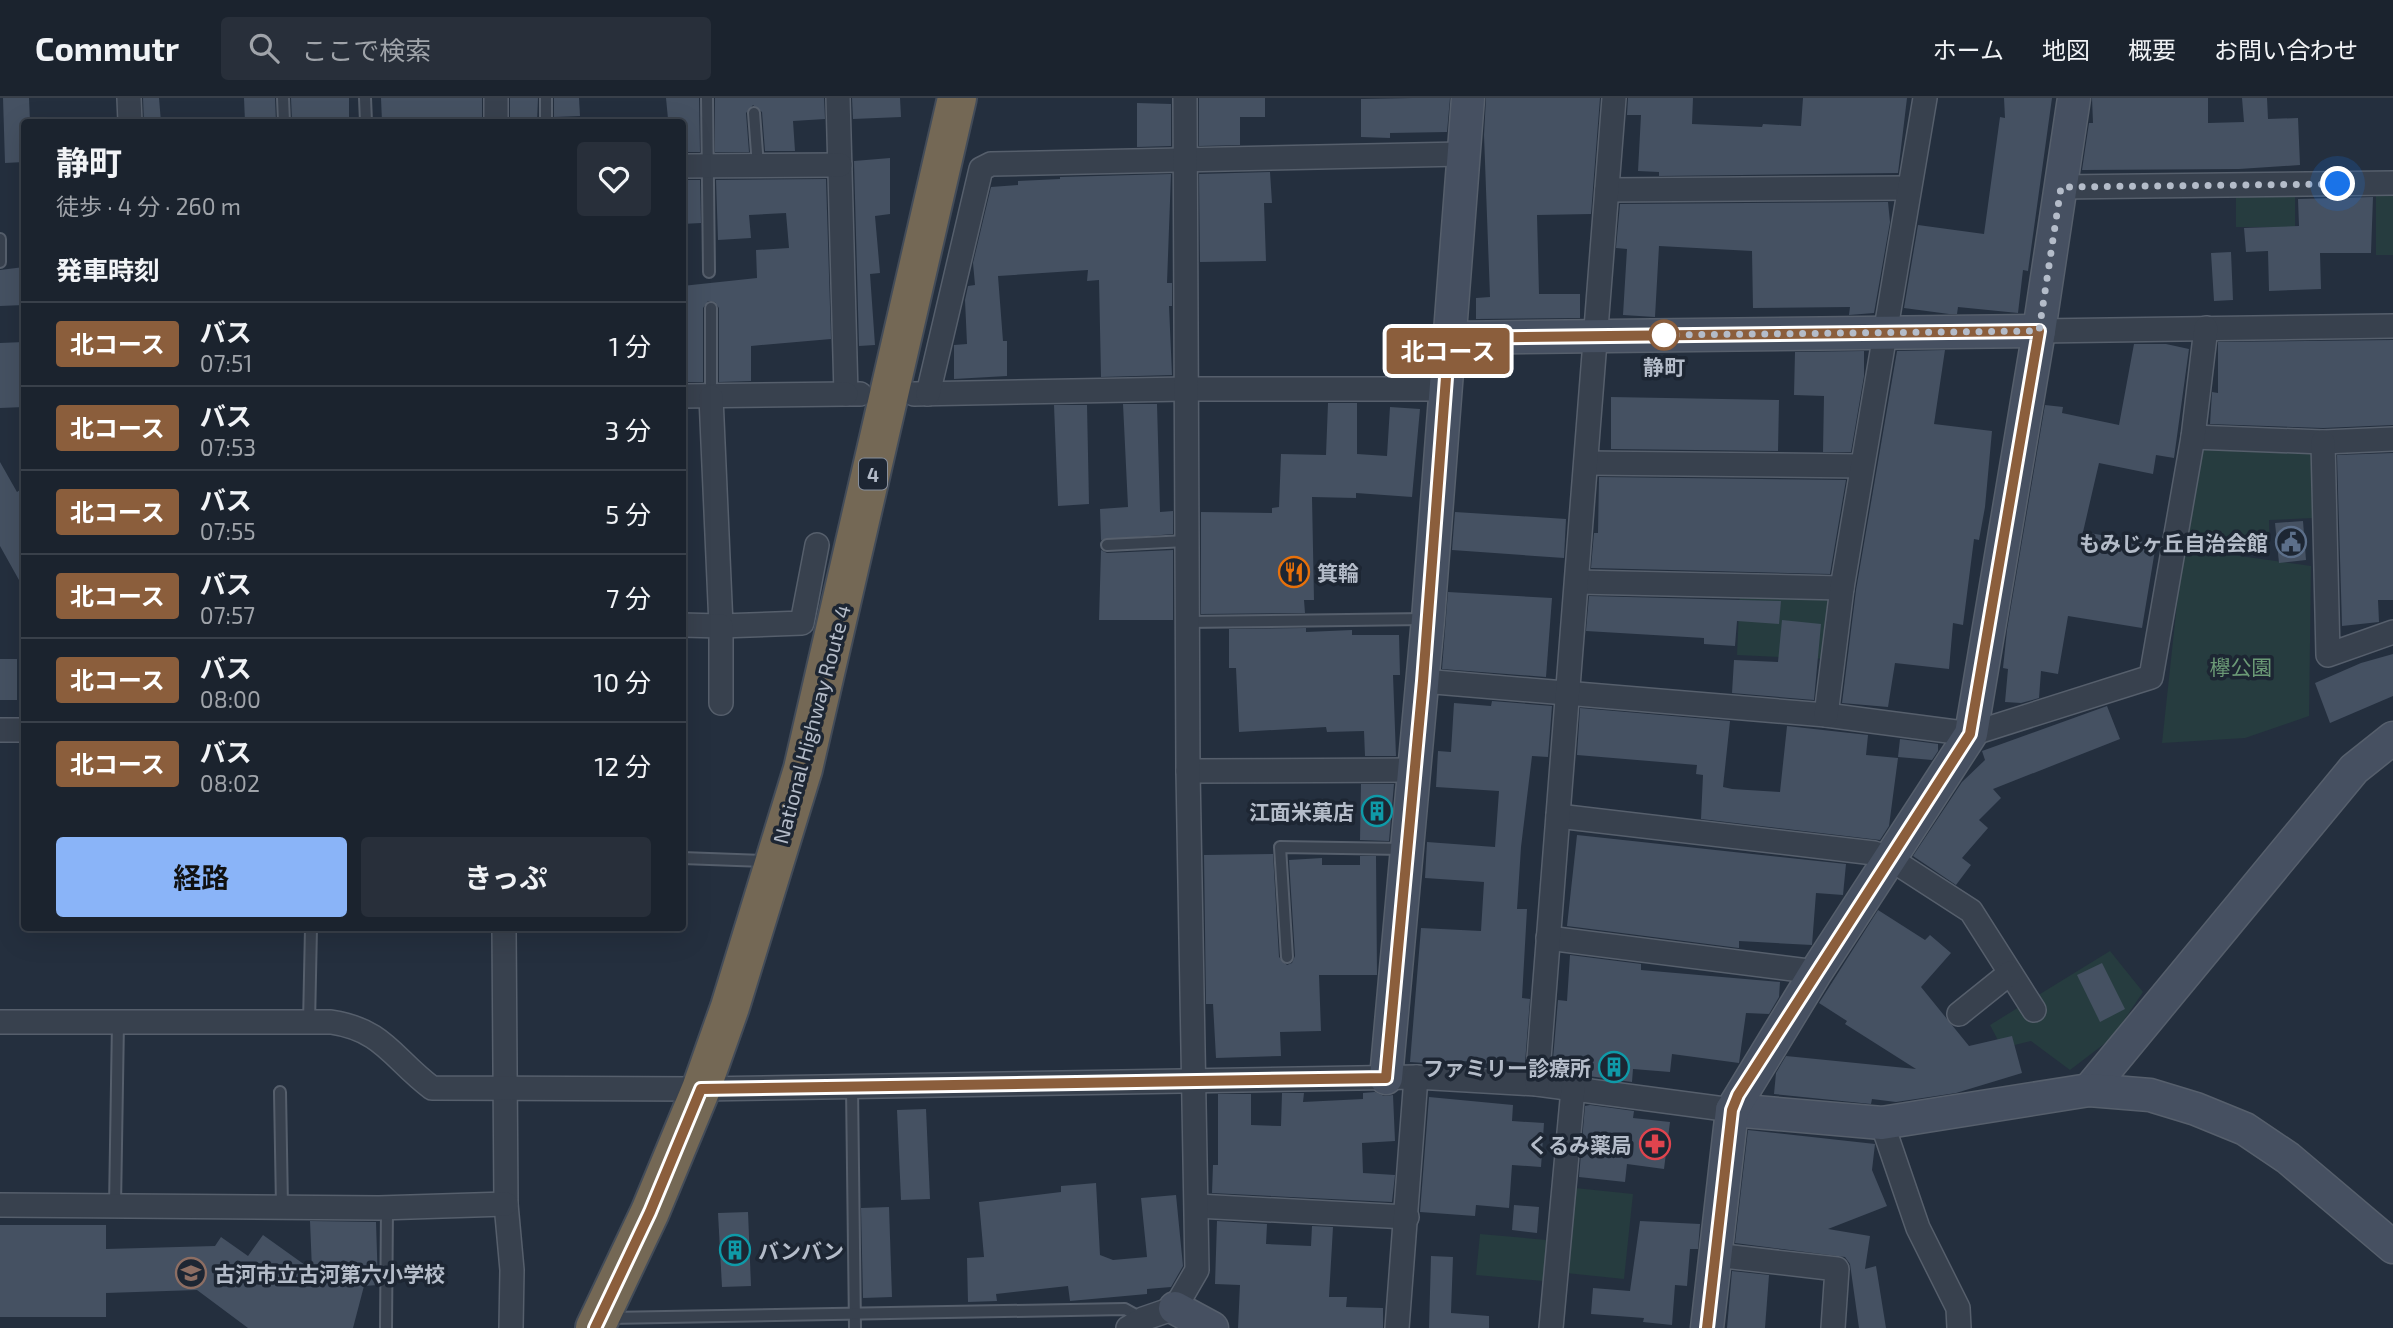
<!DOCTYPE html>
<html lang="ja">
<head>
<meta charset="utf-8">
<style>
  :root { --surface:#1b232e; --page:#282f3a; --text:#f1f3f6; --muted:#a0a4aa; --line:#39404a; --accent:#8ab4f8 }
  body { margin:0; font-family:"Exo 2","Noto Sans JP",sans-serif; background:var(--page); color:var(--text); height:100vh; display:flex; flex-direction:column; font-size:26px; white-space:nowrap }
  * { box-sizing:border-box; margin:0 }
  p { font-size:23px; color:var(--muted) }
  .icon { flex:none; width:38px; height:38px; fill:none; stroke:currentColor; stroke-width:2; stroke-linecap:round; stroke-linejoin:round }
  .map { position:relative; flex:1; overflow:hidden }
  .panel { position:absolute; left:21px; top:21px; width:665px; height:812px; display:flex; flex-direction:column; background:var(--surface); border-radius:7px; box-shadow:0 7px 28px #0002,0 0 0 2px var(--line) }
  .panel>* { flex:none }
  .badge { padding:0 14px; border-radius:5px; font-size:24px; line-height:46px }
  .you { position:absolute; width:35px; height:35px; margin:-18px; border:5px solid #fff; border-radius:50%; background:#1a73e8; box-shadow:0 0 0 10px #1a73e833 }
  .map>.badge { position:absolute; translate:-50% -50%; box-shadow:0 0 0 4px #fff }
  h2 { padding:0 35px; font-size:26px; line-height:63px }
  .round { display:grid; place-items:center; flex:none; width:74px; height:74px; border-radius:7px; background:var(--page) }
  .head { display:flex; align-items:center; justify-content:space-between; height:119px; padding:0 35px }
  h1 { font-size:33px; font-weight:700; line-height:52px }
  .action { display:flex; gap:14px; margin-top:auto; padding:14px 35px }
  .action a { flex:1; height:80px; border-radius:7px; background:var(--accent); color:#111; font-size:28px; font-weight:700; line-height:80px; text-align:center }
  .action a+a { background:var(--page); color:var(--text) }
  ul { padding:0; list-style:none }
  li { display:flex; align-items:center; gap:21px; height:84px; padding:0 35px; border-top:2px solid var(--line) }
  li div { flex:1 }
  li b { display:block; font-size:26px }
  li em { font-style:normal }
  li .badge { min-width:77px; font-weight:700; text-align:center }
  header { display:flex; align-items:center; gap:42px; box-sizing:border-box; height:98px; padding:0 35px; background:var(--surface); border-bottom:2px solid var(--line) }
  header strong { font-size:33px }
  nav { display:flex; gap:38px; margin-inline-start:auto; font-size:24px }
  .search { width:490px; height:63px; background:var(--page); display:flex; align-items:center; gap:18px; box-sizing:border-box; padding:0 24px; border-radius:7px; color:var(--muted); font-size:26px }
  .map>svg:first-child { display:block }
  .green { fill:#263c3f }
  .building { fill:#455162 }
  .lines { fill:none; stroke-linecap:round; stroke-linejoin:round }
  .lane-casing { stroke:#565f6c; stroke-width:14 }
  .street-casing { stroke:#565f6c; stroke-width:26 }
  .secondary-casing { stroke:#565f6c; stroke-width:35 }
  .highway-casing { stroke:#434c59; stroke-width:42 }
  .lane { stroke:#38414e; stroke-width:10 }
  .street { stroke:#38414e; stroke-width:23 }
  .secondary { stroke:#465061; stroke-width:32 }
  .highway { stroke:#746855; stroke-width:38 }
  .line-casing { stroke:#fff; stroke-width:16 }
  .line { stroke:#8b5e3c; stroke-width:10 }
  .walk { stroke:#b4bcc9; stroke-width:7; stroke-dasharray:0 12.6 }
  .stop-dot { fill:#fff; stroke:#8b5e3c; stroke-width:3.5 }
  .labels { text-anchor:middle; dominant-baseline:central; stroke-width:7; stroke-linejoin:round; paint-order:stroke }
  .shield { fill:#1d2633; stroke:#878f9c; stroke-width:2 }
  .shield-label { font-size:19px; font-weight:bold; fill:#b4bcc9 }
  .stop-label { font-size:21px; font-weight:bold; fill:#b4bcc9; stroke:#1d2633 }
  .poi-label { font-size:21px; font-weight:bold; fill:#b4bcc9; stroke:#1d2633; text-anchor:end }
  .park-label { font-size:21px; fill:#6b9a76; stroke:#1d2633 }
  .street-label { font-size:21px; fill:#b4bcc9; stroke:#1d2633 }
</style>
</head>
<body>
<header>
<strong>Commutr</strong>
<div class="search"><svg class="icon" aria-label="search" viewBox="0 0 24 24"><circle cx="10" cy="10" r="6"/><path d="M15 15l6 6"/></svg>ここで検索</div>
<nav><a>ホーム</a><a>地図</a><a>概要</a><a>お問い合わせ</a></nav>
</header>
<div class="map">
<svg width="2393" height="1230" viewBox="0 0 2393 1230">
  <rect width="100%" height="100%" fill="#242f3e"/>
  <!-- green -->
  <g class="green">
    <rect x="2376" y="91" width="17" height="66"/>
    <rect x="2236" y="97" width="59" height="32"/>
    <polygon points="2203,349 2311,353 2314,420 2269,422 2270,457 2186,444"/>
    <polygon points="2183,450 2311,468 2309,618 2245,640 2162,645"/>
    <polygon points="1740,490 1831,494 1828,561 1737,557"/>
    <polygon points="2110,853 2143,894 2112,940 2070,972 2031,943 2002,950 1990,927"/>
    <polygon points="1575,1090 1633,1096 1624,1181 1566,1175"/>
    <polygon points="1480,1136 1547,1142 1543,1183 1476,1177"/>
  </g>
  <!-- building -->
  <g class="building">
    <polygon points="3,0 29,0 30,24 24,24 24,64 5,65"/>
    <polygon points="143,0 159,0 161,24 144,24"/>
    <polygon points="244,0 275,0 276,24 245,24"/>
    <polygon points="291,0 349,0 349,24 292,23"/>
    <polygon points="381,0 482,0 482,24 382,24"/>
    <polygon points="510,0 538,0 537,24 510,24"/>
    <polygon points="554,0 579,0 580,18 554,19"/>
    <polygon points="666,0 699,0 700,54 682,54 682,20 668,21"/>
    <polygon points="715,0 824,0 825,21 793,23 795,53 765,53 762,14 753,7 746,15 749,54 715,54"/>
    <polygon points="852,0 900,0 901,19 853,21"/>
    <polygon points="1199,0 1265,0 1265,19 1240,19 1240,47 1199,48"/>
    <polygon points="1412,0 1450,0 1447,34 1390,35 1390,40 1361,39 1361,1"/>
    <polygon points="1486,0 1600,0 1591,116 1537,117 1539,196 1580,196 1580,220 1476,221 1476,200 1490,199 1484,37"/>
    <polygon points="1628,0 1693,0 1692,26 1762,29 1763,26 1801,28 1803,0 1907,0 1898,75 1659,78 1659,74 1638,73 1641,17 1627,17"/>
    <polygon points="2004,0 2052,0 2028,173 2023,172 2018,215 1958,209 1957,216 1949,216 1904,210 1918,127 1984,136 2000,19 2005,20"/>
    <polygon points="2092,0 2208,0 2208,25 2244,24 2242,0 2267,0 2268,21 2298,20 2300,67 2239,71 2082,72 2089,25 2093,25"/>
    <polygon points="1137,5 1171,6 1171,48 1137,49"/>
    <polygon points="890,60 890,116 875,118 880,175 870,176 875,247 859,248 854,63"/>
    <polygon points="1270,74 1272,105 1264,105 1266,163 1200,164 1199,76"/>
    <polygon points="1171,76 1167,185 1172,185 1172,208 1169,208 1172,277 1101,279 1099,182 1087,183 1088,172 998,178 1003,243 1007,243 1007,278 954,281 954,247 967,246 965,202 968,188 975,187 973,165 991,89 1018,87 1018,83 1060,81 1060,79"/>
    <polygon points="826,81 831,241 751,248 751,283 719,284 719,210 715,204 708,203 703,210 703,284 682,284 682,188 757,180 756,152 789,150 786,115 749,117 751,140 718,142 716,82"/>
    <polygon points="682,82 700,82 701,125 682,126"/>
    <polygon points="2373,99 2371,155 2320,155 2321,191 2269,193 2268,153 2246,154 2244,130 2299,128 2298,101"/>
    <polygon points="1888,104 1890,124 1874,215 1849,217 1850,209 1753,210 1752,153 1659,148 1655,219 1623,217 1627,151 1616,150 1620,106"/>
    <polygon points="2231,154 2233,202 2214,203 2211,155"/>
    <polygon points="24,169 24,207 0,208 0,172"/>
    <polygon points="2393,242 2393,327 2323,330 2210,326 2212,294 2218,295 2218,244"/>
    <polygon points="24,244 24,309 0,310 0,245"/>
    <polygon points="2134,246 2166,246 2189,251 2174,360 2156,357 2153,376 2099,365 2083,434 2156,446 2142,530 2068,518 2058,576 2041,573 2039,600 2021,605 2005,604 2008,571 2003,570 2007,532 2045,307 2063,309 2062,315 2119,327"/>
    <polygon points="1945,252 1934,326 1992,333 1985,409 1979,442 1974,441 1963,527 1953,525 1949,571 1895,565 1888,609 1842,605 1856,492 1897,253"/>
    <polygon points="1864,253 1864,278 1851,354 1823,354 1824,298 1794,297 1795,254"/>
    <polygon points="1611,299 1779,302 1778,353 1611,351"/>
    <polygon points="1328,305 1357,305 1357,356 1387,358 1390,309 1420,311 1412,399 1356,395 1356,400 1312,399 1314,502 1304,502 1305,515 1201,516 1201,414 1272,415 1272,410 1279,409 1281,356 1326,357"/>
    <polygon points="1123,306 1157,306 1160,414 1173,413 1173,436 1101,442 1100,411 1128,409"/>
    <polygon points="1054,307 1087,307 1089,406 1058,408"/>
    <polygon points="2393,355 2393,502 2378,502 2379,524 2342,528 2337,357"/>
    <polygon points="0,364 17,394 24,389 24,491 0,448"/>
    <polygon points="1599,379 1846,382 1830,476 1591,470 1594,435 1598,435"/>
    <polygon points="1455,414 1566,421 1564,460 1452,452"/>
    <polygon points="2303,423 2306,462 2279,465 2275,425"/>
    <polygon points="1101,452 1107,455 1173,452 1173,522 1099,522"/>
    <polygon points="1448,494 1552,500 1546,579 1442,571"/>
    <polygon points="1589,498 1781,503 1779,526 1737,523 1735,548 1704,546 1704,540 1586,533"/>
    <polygon points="1782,522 1821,526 1814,602 1732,595 1734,562 1778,564"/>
    <polygon points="1306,530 1306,534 1352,532 1352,537 1399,537 1400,577 1393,577 1396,658 1365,658 1364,633 1327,634 1326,629 1239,634 1236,570 1229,570 1229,531"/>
    <polygon points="2393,556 2393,598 2330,625 2315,585 2361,565"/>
    <rect x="0" y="561" width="17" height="41"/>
    <polygon points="1492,603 1552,608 1548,659 1532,658 1521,749 1517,811 1527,811 1522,900 1530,901 1525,965 1492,962 1492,966 1454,962 1454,967 1410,964 1421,830 1481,833 1484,784 1425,780 1427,744 1495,749 1499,693 1436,689 1438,653 1451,654 1454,605 1491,608"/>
    <polygon points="2107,608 2120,641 1993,691 2001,700 1979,722 1988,730 1962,760 1971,767 1956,787 1913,758 1962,684 1985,662 1982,653"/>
    <polygon points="1580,610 1730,623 1723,689 1732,691 1780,694 1787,628 1868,637 1866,657 1898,660 1889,728 1880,742 1701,721 1703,677 1696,676 1697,667 1577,657"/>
    <polygon points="1900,641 1938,646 1938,653 1932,662 1898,659"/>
    <polygon points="1361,686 1394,686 1389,743 1360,742"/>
    <polygon points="1577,737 1846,766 1843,797 1816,795 1812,847 1739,843 1739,850 1567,828"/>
    <polygon points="1273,756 1279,859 1287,867 1292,865 1295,858 1289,762 1322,760 1322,767 1360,767 1360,758 1376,758 1377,877 1319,877 1321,933 1280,934 1281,958 1216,960 1213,906 1206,906 1204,757"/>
    <polygon points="1878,812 1925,842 1930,837 1951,855 1921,889 1969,948 2012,938 2022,975 1956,995 1896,1004 1872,1001 1871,1006 1774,996 1776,975 1786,958 1916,971 1845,926 1847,923 1819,905"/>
    <polygon points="1570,857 1641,866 1641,872 1780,884 1779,899 1769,916 1746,915 1739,965 1672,956 1670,974 1633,971 1632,984 1552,973 1558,902 1567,903"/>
    <polygon points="2102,865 2125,911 2100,924 2077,877"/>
    <polygon points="1375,994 1384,998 1393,997 1395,1043 1362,1045 1363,1075 1395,1077 1392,1104 1212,1095 1213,1067 1218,1067 1218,996 1251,996 1251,1027 1281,1028 1282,995 1304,995 1303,1004 1363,1001 1363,995"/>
    <polygon points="1429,999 1513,1007 1512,1023 1544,1025 1541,1069 1512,1067 1509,1110 1476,1107 1475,1118 1420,1114"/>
    <polygon points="1590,1007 1634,1013 1633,1020 1670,1024 1664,1071 1627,1066 1625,1084 1579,1079 1585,1008"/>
    <polygon points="926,1011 930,1101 901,1102 897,1012"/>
    <polygon points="1748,1032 1875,1046 1872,1072 1887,1108 1828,1131 1870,1138 1865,1171 1876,1168 1886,1230 1859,1230 1850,1166 1845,1159 1735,1145"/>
    <polygon points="1096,1085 1100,1157 1113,1162 1147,1159 1141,1100 1176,1097 1183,1168 1171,1189 1147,1191 1147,1196 1070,1203 1068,1188 996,1196 997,1203 968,1204 967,1160 984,1159 979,1104 1061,1094 1061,1088"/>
    <polygon points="1514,1107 1539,1109 1537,1135 1512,1132"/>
    <polygon points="889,1109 892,1199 863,1200 861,1110"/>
    <polygon points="748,1114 751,1188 722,1189 718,1115"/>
    <polygon points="310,1123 376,1124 378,1187 364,1188 353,1230 248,1230 197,1192 106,1195 106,1219 0,1219 0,1127 106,1127 106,1151 215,1148 221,1139 248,1158 263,1137 312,1172"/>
    <polygon points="1217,1123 1267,1126 1266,1146 1311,1148 1312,1128 1333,1129 1329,1199 1347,1199 1346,1209 1383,1210 1383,1230 1238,1230 1240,1187 1215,1186"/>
    <polygon points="1640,1123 1700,1126 1698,1151 1690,1151 1687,1188 1675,1187 1672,1227 1643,1224 1644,1220 1591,1216 1593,1190 1630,1193"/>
    <polygon points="1431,1158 1453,1159 1451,1215 1489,1218 1489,1230 1429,1230"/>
    <polygon points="1732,1173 1769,1177 1765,1230 1727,1230"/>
  </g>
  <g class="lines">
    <!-- lane casing -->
    <g class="lane-casing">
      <g id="lane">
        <polyline points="283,0 284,24"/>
        <polyline points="365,0 366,24"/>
        <polyline points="546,0 546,24"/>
        <polyline points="707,0 709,174"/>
        <polyline points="754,15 758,68"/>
        <polyline points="0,141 0,164"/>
        <polyline points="711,210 711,299"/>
        <polyline points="1107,447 1186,443"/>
        <polyline points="1186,524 1425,521"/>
        <polyline points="682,760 767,763"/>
        <polyline points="1287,859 1280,749 1404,751"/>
        <polyline points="309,926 311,830"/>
        <polyline points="852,989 855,1230"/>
        <polyline points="280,994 282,1109"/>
        <polyline points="115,1108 118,924"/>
        <polyline points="609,1220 1125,1211 1143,1221"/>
        <polyline points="386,1230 387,1110"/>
      </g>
    </g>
    <!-- street casing -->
    <g class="street-casing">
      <g id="street">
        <polyline points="129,0 130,24"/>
        <polyline points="496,0 496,24"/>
        <polyline points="838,0 846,296 860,296"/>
        <polyline points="682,68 840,67"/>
        <polyline points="2061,89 2393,85"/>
        <polyline points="1607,92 1909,90"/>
        <polyline points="2039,233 2393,228"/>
        <polyline points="914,296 1185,291 1446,291"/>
        <polyline points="928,296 981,71 991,66 1462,56"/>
        <polyline points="682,298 846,296"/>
        <polyline points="711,299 721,528 802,525 817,447"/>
        <polyline points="2193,339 2323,344 2393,341"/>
        <polyline points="2323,344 2328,557 2393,534"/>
        <polyline points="1586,365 1862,368"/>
        <polyline points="1578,484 1842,490"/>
        <polyline points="682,527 721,528 721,605"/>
        <polyline points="1423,583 1826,617 1971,636 2151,579 2193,339 2206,230"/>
        <polyline points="1826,617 1842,490 1925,0"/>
        <polyline points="0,632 24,632"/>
        <polyline points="1188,673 1415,672"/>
        <polyline points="1558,718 1874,755 1889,760 1971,813 2034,912"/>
        <polyline points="504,830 506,1106 512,1172 511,1230"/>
        <polyline points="1548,840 1816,874"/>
        <polyline points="1959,916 2010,875"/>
        <path d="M0,924H331C384,932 393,961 432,990L701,991L1416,979L1537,986L1732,1012"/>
        <polyline points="1537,986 1614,0"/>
        <polyline points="1882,1025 1918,1130 1958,1210 1959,1230"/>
        <polyline points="0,1107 379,1110 506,1106"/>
        <polyline points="1197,1108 1407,1119"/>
        <polyline points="1715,1157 1837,1171 1833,1230"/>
        <polyline points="1128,1230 1143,1221 1175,1210 1197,1172 1188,673 1185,0"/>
        <polyline points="1397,1230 1416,979"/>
        <polyline points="1551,1230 1573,991"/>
      </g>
    </g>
    <!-- secondary casing -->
    <g class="secondary-casing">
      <g id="secondary">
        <polyline points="1449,240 2039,233"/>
        <polyline points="1386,980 1428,521 1468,0"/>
        <polyline points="2089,992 2354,671 2393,640"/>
        <polyline points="1732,1012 1882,1025 2089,992 2150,997 2196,1011 2245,1031 2288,1060 2393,1149"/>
        <polyline points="1175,1210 1212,1230"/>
        <polyline points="1707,1230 1732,1012 1816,874 1971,636 2039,233 2074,0"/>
      </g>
    </g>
    <!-- highway casing -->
    <g class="highway-casing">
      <polyline id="highway" points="595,1230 650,1114 701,991 730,909 803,671 957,0"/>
    </g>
    <!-- lane -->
    <use href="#lane" class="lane"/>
    <!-- street -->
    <use href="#street" class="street"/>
    <!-- secondary -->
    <use href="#secondary" class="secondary"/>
    <!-- highway -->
    <use href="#highway" class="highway"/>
  </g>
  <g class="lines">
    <!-- line casing -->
    <g class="line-casing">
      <polyline id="line" points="595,1230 650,1114 701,991 1386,980 1423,583 1449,240 2039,233 1970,636 1738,997 1732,1012 1707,1230"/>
    </g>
    <!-- line -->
    <use href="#line" class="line"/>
    <!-- walk -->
    <polyline class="walk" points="1664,237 2039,233 2061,89 2338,86"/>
  </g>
  <!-- icons -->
  <defs>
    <g id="civic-ring" transform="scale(1.575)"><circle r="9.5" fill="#1d2633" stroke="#5c6f8a" stroke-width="1.5"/><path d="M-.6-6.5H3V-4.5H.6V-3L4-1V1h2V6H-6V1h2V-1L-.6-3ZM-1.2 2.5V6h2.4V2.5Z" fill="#5c6f8a"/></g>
    <g id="restaurant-ring" transform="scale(1.575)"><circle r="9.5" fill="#1d2633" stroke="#e8710a" stroke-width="1.5"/><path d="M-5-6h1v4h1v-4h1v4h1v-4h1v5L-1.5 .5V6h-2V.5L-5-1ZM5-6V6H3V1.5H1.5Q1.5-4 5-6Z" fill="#e8710a"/></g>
    <g id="building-ring" transform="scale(1.575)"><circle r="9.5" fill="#1d2633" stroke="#0f9aa8" stroke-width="1.5"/><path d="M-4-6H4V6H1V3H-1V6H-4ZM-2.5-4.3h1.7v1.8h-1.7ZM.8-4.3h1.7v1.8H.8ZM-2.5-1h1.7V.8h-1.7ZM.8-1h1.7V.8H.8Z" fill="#0f9aa8"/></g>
    <g id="pharmacy-ring" transform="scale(1.575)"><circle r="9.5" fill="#1d2633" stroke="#e0444e" stroke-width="1.5"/><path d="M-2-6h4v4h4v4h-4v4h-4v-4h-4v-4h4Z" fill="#e0444e"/></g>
    <g id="school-ring" transform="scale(1.575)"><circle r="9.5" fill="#1d2633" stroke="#8d6e63" stroke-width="1.5"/><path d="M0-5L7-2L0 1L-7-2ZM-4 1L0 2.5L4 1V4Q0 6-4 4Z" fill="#8d6e63"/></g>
  </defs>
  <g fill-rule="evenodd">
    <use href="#civic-ring" x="2291" y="444"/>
    <use href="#restaurant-ring" x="1294" y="474"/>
    <use href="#building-ring" x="1377" y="713"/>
    <use href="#building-ring" x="1614" y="969"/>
    <use href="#pharmacy-ring" x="1655" y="1046"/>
    <use href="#building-ring" x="735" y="1152"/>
    <use href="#school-ring" x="191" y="1175"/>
  </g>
  <!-- markers -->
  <circle class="stop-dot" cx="1664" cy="237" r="14"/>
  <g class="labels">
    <!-- shield labels -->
    <rect class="shield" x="859" y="360.5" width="28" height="31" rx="5"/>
    <g class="shield-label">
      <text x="873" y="376">4</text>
    </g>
    <!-- stop labels -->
    <g class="stop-label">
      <text x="1664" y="268">静町</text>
    </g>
    <!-- poi labels -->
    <g class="poi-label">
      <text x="2268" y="444">もみじヶ丘自治会館</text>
      <text x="1317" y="474" text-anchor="start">箕輪</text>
      <text x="1354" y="713">江面米菓店</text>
      <text x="1591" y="969">ファミリー診療所</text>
      <text x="1632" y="1046">くるみ薬局</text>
      <text x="758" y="1152" text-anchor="start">バンバン</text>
      <text x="214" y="1175" text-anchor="start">古河市立古河第六小学校</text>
    </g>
    <!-- park labels -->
    <g class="park-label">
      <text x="2241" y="568">欅公園</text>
    </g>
    <!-- street labels -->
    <g class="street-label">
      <text transform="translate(811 626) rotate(-75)">National Highway Route 4</text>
    </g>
  </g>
</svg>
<div class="you" style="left:2338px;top:86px"></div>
<b class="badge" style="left:1448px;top:253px;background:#8b5e3c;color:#fff">北コース</b>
<section class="panel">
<div class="head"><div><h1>静町</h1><p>徒歩 · 4 分 · 260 m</p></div><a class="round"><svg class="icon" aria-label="heart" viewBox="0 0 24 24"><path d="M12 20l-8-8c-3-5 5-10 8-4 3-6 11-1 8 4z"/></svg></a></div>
<h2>発車時刻</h2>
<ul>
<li><span class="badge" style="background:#8b5e3c;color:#fff">北コース</span><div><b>バス</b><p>07:51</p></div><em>1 分</em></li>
<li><span class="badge" style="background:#8b5e3c;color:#fff">北コース</span><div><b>バス</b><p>07:53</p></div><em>3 分</em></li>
<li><span class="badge" style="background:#8b5e3c;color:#fff">北コース</span><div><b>バス</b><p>07:55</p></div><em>5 分</em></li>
<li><span class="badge" style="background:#8b5e3c;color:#fff">北コース</span><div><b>バス</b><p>07:57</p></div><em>7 分</em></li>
<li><span class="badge" style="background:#8b5e3c;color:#fff">北コース</span><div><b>バス</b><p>08:00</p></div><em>10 分</em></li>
<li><span class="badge" style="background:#8b5e3c;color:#fff">北コース</span><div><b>バス</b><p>08:02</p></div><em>12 分</em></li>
</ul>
<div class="action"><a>経路</a><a>きっぷ</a></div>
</section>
</div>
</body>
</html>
